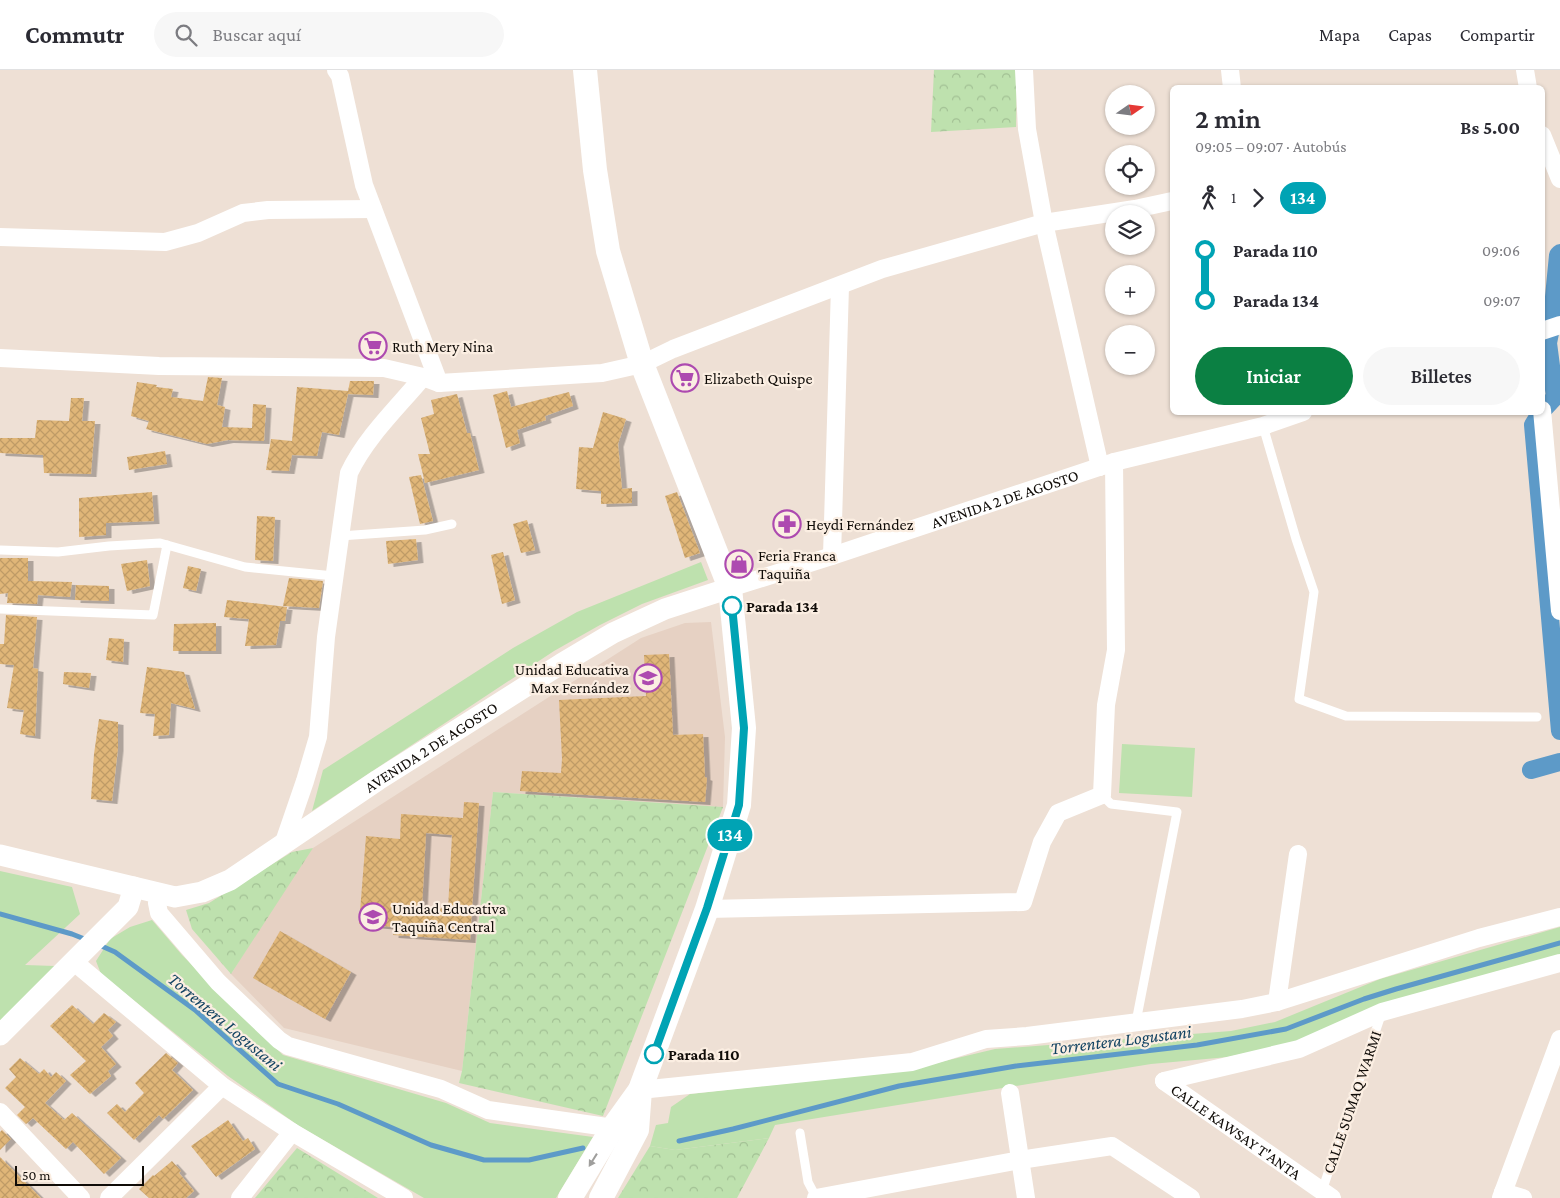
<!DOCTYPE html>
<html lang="es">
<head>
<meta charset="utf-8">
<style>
  :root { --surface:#fff; --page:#f7f7f7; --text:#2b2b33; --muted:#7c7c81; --line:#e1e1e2; --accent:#0b8043 }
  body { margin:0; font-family:"Crimson Pro",serif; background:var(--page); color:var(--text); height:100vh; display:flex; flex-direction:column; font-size:19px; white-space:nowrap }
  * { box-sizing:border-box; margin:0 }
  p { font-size:16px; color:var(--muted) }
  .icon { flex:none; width:28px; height:28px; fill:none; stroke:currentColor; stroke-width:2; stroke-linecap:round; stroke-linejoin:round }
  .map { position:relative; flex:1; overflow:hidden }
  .panel { position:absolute; left:1170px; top:15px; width:375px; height:330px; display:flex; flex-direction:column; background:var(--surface); border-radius:8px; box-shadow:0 1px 4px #0004 }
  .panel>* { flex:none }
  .badge { padding:0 10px; border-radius:16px; font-size:18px; line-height:32px }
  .needle { width:32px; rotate:76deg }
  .fabs { position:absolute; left:1105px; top:15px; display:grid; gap:10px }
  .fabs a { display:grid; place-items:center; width:50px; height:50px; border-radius:50%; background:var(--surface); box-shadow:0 1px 4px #0004; font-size:25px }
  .scale { position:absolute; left:15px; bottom:12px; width:129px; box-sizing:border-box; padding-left:5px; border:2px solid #100c08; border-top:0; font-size:14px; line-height:18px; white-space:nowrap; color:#100c08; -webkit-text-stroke:4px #fbeee2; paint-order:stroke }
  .map>.badge { position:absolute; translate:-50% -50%; box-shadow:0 0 0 2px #fff }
  .legs { display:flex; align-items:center; gap:8px; height:55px; padding:0 25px; font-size:16px }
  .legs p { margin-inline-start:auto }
  .head { display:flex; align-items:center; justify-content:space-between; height:85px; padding:0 25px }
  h1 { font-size:28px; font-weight:600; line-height:38px }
  .button { display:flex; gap:10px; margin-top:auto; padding:10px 25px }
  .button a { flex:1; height:58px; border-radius:30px; background:var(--accent); color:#fff; font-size:20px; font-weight:600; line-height:58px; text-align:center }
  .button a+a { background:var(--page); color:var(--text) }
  ul { padding:0 25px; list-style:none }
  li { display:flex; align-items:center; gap:18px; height:50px; font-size:19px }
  li i { display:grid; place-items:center; width:8px; height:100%; margin:0 6px; background:currentColor }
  li i::after { content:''; width:12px; height:12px; margin:-6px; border:4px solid; border-radius:50%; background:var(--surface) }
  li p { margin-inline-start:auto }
  li:first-child i { background:linear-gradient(#0000 50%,currentColor 0) }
  li:last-child i { background:linear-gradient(currentColor 50%,#0000 0) }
  header { display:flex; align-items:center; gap:30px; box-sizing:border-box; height:70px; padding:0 25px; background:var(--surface); border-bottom:1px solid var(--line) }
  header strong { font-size:24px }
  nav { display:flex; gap:28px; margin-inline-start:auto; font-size:18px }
  .search { width:350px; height:45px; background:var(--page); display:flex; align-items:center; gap:12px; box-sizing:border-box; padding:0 18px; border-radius:28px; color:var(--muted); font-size:19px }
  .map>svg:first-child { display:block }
  .education { fill:#e6d1c3 }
  .grass { fill:#bee1ae }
  .park { fill:url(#park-crowns) }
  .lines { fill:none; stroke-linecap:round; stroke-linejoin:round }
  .stream { stroke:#5d9ac8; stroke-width:5 }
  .canal { stroke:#5d9ac8; stroke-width:18 }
  .building { fill:url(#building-cross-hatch); fill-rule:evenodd; filter:url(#shadow) }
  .service { stroke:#fff; stroke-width:9 }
  .minor { stroke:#fff; stroke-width:18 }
  .tertiary { stroke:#fff; stroke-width:21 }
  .secondary { stroke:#fff; stroke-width:24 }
  .oneway { fill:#9f9e9c }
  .line-1-casing { stroke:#fff; stroke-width:11 }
  .line-1 { stroke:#00a3b4; stroke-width:8 }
  .stop-1-dot { fill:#fff; stroke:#00a3b4; stroke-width:2.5 }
  .labels { text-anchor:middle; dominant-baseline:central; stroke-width:4.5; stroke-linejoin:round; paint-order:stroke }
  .poi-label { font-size:16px; fill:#100c08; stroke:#fbeee2; text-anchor:start }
  .street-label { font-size:16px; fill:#100c08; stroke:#fbeee2 }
  .stop-label { font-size:16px; font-weight:bold; fill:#100c08; stroke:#fbeee2; text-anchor:start }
  .water-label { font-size:18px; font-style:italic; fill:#114261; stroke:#fbeee2 }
</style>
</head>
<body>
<header>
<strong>Commutr</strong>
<div class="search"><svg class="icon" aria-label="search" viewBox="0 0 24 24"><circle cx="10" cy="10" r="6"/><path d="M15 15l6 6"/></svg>Buscar aquí</div>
<nav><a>Mapa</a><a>Capas</a><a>Compartir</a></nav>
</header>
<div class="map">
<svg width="1560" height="1128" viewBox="0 0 1560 1128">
  <defs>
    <pattern id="park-crowns" width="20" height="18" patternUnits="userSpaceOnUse" patternTransform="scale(1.25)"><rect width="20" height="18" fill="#bee1ae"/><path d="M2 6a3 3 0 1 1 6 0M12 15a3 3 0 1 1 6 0" fill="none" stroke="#a2c094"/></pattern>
    <pattern id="building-cross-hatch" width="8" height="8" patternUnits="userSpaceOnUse" patternTransform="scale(1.25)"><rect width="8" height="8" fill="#e0b678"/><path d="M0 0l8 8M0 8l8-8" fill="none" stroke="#bf9b66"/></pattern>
    <filter id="shadow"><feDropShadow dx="5.5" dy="3" stdDeviation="0" flood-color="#0004"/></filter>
  </defs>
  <rect width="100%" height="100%" fill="#eee0d5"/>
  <!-- education -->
  <polygon class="education" points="711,552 725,667 723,737 493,722 462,1001 284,958 231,904 303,789 313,778 641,568 685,553"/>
  <!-- grass -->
  <g class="grass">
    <polygon points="701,492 708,510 642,534 600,555 554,581 312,741 323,700 513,578 577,542"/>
    <polygon points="1122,674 1195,678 1192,727 1119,723"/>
    <polygon points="0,801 72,817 80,844 25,895 55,896 0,953"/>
    <polygon points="152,850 182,885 283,985 446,1033 490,1053 593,1067 556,1128 424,1128 299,1056 228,1006 101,904 96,891 110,869 130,857"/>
    <polygon points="1560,857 1560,886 1288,974 1228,987 1151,994 775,1055 769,1068 675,1080 650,1076 656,1055 668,1053 671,1037 690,1024 907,1000 995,979 1231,961 1275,952 1380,909"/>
  </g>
  <!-- park -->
  <g class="park">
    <polygon points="934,0 1017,0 1016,57 931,62"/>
    <polygon points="493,722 723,737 603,1046 459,1013 462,1001"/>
    <polygon points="313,778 231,904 192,859 186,840 209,833 292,782"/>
    <polygon points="769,1068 737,1128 618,1128 650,1076 675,1080"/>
    <polygon points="297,1078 378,1128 255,1128"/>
  </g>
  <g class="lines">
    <!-- stream -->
    <g class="stream">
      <polyline points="0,844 72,864 87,870"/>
      <polyline points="97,874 115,882 195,940 278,1014 338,1034 431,1075 484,1090 529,1090 583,1078"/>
      <polyline points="679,1071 733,1059 899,1016 1016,996 1197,975 1286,959 1364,929 1396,919 1560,873"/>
    </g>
    <!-- canal -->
    <g class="canal">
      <polyline points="1542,341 1555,327 1548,273 1551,258 1558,185 1560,183"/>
      <polyline points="1541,342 1533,355 1560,661"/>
      <polyline points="1531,700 1560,692"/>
    </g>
  </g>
  <!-- building -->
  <g class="building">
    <polygon points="208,307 222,308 217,335 225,337 222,357 252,358 253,334 266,335 264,371 228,370 207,374 146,359 149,351 131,346 137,312 157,315 156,317 173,319 171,327 203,331"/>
    <polygon points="350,311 374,311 373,325 348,324 339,365 322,362 317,386 292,385 289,401 266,400 271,369 292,371 297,317 348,321"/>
    <polygon points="507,321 511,337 569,322 573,336 545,346 546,350 517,360 520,373 506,378 493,325"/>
    <polygon points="457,324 467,363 470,363 479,400 425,413 418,384 430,384 421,348 434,344 431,330"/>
    <polygon points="71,328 84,328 82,351 95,351 91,404 44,403 43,385 0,383 0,368 35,368 37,350 69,351"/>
    <polygon points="603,342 626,349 618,374 622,419 632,418 632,433 601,434 601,421 576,419 579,377 593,378"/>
    <polygon points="165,381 167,394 129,400 127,387"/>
    <polygon points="421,405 433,451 420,454 409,407"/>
    <polygon points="152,422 154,451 106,453 106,465 79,467 79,428"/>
    <polygon points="677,422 700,483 685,488 665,426"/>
    <polygon points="257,446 275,447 273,491 255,490"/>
    <polygon points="527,450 535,480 521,483 513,454"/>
    <polygon points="416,469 418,490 388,494 386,471"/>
    <polygon points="503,482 515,530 502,534 491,485"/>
    <polygon points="0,488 28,488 28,511 72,512 70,527 38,525 37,534 7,533 8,523 0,524"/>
    <polygon points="147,490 150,516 127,521 121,494"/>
    <polygon points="188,496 201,499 196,521 183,518"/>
    <polygon points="289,508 323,511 319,538 283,536"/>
    <polygon points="76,515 109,516 109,531 75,530"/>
    <polygon points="227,530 287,537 285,551 280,551 276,575 245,576 249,549 224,547"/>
    <polygon points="6,545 37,547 33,598 38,599 35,666 20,664 24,640 7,638 14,595 0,594 0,574 4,574"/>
    <polygon points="216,553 216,581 173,581 174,554"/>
    <polygon points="109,568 124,569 123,592 106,590"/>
    <polygon points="669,584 673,665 703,664 705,707 707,708 705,732 520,721 522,701 561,703 562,689 559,630 646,626 644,585"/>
    <polygon points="147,597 184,602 195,639 171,633 169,665 153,666 155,644 140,643"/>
    <polygon points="64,602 91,603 89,618 63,614"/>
    <polygon points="99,649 118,652 118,678 112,731 91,729 94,684"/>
    <path d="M464,732L479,733L470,870L393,865L394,857L359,854L366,766L400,769L401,744L463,748ZM426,763L452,765L448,839L422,837Z"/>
    <polygon points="280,861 351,902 325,949 253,908"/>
    <polygon points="72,935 93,954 104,943 116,952 108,960 113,966 101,977 116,994 108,1001 111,1006 90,1024 70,1005 86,991 50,956"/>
    <polygon points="166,983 178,993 172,1000 193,1020 163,1049 159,1045 134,1070 107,1043 117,1034 125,1042 144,1023 135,1013"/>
    <polygon points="20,988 39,1004 44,999 51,1007 56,1002 66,1011 45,1033 64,1050 72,1043 121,1088 104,1104 73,1072 66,1079 33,1048 26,1054 17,1045 25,1037 5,1018 16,1007 9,999"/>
    <polygon points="228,1050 243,1071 248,1068 255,1079 216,1107 191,1076"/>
    <polygon points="2,1060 11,1069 0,1080 0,1062"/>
    <polygon points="0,1087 41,1128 0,1128"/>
    <polygon points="172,1091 181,1101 179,1103 194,1121 186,1128 149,1128 139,1119 153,1105 154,1106"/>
  </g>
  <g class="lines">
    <!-- service -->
    <g class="service">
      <polyline points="1263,356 1296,469 1314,522 1299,629 1346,646 1537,647"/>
      <polyline points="340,466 425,460 452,454"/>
      <polyline points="0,480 58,482 109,476 160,473 245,497 334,506"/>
      <polyline points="0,539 153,545 167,475"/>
      <polyline points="1102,725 1111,734 1177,742 1136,952"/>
      <polyline points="800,1063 808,1112 816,1127"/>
      <polyline points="1322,1121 1382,942"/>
    </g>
    <!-- minor -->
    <g class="minor">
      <polyline points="336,0 340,6 364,115 439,313"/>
      <polyline points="1024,0 1027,59 1044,153 1100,397"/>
      <polyline points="1230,0 1232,18"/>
      <polyline points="1525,0 1528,18"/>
      <polyline points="1542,65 1560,109"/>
      <polyline points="0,167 165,172 198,163 243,143 268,140 373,139"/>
      <polyline points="1542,261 1560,255"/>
      <polyline points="0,288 159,296 384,298 423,307 439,313 602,303 642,294 673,279 882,199 1044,153 1135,139 1172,131"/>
      <polyline points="1542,340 1560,541"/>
      <polyline points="832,486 840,216"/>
      <path id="s1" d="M730,518L832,486L1114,392L1263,356L1303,342"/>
      <path d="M283,775L305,711L318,667L326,567L349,403C366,367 398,337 423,307"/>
      <polyline points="160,823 157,833 159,843 218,912 279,970 288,976 441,1019 488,1040 621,1059"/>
      <polyline points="707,839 1023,832 1042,772 1058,743 1102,725 1106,635 1116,580 1114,392"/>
      <polyline points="73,891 222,1016 292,1062 404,1128"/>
      <polyline points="1277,932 1298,784"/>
      <polyline points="1164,1011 1299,979 1382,942 1560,893"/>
      <path id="s2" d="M1164,1011L1332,1128"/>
      <polyline points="640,1020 912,992 986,969 1027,966 1242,939 1277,932 1479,868 1560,847"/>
      <polyline points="1010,1023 1026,1128"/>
      <polyline points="0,1042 81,1128"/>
      <polyline points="1503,1122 1523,1128"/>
      <polyline points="109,1128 222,1016"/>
      <polyline points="240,1128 292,1062"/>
      <polyline points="816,1128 1020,1090 1112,1076 1191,1128"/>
      <polyline points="1501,1128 1560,969"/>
    </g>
    <!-- tertiary -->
    <g class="tertiary">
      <path id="s3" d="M0,785L175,827L202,822L230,810L378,710L561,594L613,563L665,539L730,518"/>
      <polyline points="0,965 128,837 134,817"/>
    </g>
    <!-- secondary -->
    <g class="secondary">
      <polyline points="570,1128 612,1059 640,1020 707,839 739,735 744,658 730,518 642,294 608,181 595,100 585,0"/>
      <polyline points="601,1128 637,1060 640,1020"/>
    </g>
  </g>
  <!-- one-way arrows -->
  <defs><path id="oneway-solid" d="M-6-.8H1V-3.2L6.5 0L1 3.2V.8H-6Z" transform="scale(1.25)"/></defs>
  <use class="oneway" href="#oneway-solid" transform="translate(593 1090) rotate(122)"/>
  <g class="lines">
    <!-- line-1 casing -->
    <g class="line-1-casing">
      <polyline id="line-1" points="654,984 707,838 739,735 744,658 732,536"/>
    </g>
    <!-- line-1 -->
    <use href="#line-1" class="line-1"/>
  </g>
  <!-- icons -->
  <defs>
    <g id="supermarket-ring" transform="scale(1.4375)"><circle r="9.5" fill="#fbeee2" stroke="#ad4ab0" stroke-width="1.5"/><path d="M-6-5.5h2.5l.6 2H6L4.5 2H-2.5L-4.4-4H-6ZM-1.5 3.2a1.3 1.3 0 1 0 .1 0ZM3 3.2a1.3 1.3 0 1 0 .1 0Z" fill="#ad4ab0"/></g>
    <g id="pharmacy-ring" transform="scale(1.4375)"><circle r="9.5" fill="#fbeee2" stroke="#ad4ab0" stroke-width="1.5"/><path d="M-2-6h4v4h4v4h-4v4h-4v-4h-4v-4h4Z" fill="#ad4ab0"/></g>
    <g id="shop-ring" transform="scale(1.4375)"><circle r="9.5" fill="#fbeee2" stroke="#ad4ab0" stroke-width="1.5"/><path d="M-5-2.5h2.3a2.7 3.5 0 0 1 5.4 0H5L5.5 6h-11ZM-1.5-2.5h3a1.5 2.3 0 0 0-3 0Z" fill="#ad4ab0"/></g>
    <g id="school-ring" transform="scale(1.4375)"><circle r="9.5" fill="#fbeee2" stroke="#ad4ab0" stroke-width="1.5"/><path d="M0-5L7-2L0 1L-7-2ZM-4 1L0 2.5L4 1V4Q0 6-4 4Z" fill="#ad4ab0"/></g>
  </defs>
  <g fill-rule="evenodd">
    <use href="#supermarket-ring" x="373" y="276"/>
    <use href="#supermarket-ring" x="685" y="308"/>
    <use href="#pharmacy-ring" x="787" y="454"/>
    <use href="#shop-ring" x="739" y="494"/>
    <use href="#school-ring" x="648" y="608"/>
    <use href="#school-ring" x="373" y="847"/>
  </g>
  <!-- markers -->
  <g class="stop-1-dot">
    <circle cx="732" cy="536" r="9"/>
    <circle cx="654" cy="984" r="9"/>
  </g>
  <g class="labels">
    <!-- poi labels -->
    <g class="poi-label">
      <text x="392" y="276">Ruth Mery Nina</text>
      <text x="704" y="308">Elizabeth Quispe</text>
      <text x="806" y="454">Heydi Fernández</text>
      <text x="758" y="485">Feria Franca<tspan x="758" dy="18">Taquiña</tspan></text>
      <text x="629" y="599" text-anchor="end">Unidad Educativa<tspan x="629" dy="18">Max Fernández</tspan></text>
      <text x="392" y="838">Unidad Educativa<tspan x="392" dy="18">Taquiña Central</tspan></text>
    </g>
    <!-- street labels -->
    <g class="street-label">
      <text stroke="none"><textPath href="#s1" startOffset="289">AVENIDA 2 DE AGOSTO</textPath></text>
      <text stroke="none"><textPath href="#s3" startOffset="479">AVENIDA 2 DE AGOSTO</textPath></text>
      <text transform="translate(1352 1032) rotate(-71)">CALLE SUMAQ WARMI</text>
      <text stroke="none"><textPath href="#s2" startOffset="88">CALLE KAWSAY T'ANTA</textPath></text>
    </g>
    <!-- stop labels -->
    <g class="stop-label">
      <text x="746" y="536">Parada 134</text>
      <text x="668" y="984">Parada 110</text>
    </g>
    <!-- water labels -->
    <g class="water-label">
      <text transform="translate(225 952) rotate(40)">Torrentera Logustani</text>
      <text transform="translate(1121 970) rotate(-7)">Torrentera Logustani</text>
    </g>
  </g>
</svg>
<div class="fabs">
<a><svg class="needle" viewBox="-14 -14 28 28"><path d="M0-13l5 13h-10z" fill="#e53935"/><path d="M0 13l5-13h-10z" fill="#7c7c81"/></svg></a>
<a><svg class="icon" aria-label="locate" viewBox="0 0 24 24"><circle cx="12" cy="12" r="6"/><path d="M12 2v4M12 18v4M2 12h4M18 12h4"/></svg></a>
<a><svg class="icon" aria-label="layers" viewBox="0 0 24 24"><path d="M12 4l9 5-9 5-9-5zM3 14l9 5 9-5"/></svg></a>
<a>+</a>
<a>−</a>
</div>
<div class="scale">50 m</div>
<b class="badge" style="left:730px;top:765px;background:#00a3b4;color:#fff">134</b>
<section class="panel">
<div class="head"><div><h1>2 min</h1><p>09:05 – 09:07 · Autobús</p></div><b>Bs 5.00</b></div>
<div class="legs"><svg class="icon" aria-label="walk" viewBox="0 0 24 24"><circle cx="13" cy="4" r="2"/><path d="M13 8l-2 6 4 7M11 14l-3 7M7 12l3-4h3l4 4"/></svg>1<svg class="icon" aria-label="forward" viewBox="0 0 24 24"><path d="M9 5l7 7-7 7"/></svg><b class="badge" style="background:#00a3b4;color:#fff">134</b></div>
<ul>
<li><i style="color:#00a3b4"></i><b>Parada 110</b><p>09:06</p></li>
<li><i style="color:#00a3b4"></i><b>Parada 134</b><p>09:07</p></li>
</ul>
<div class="button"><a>Iniciar</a><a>Billetes</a></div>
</section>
</div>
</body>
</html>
